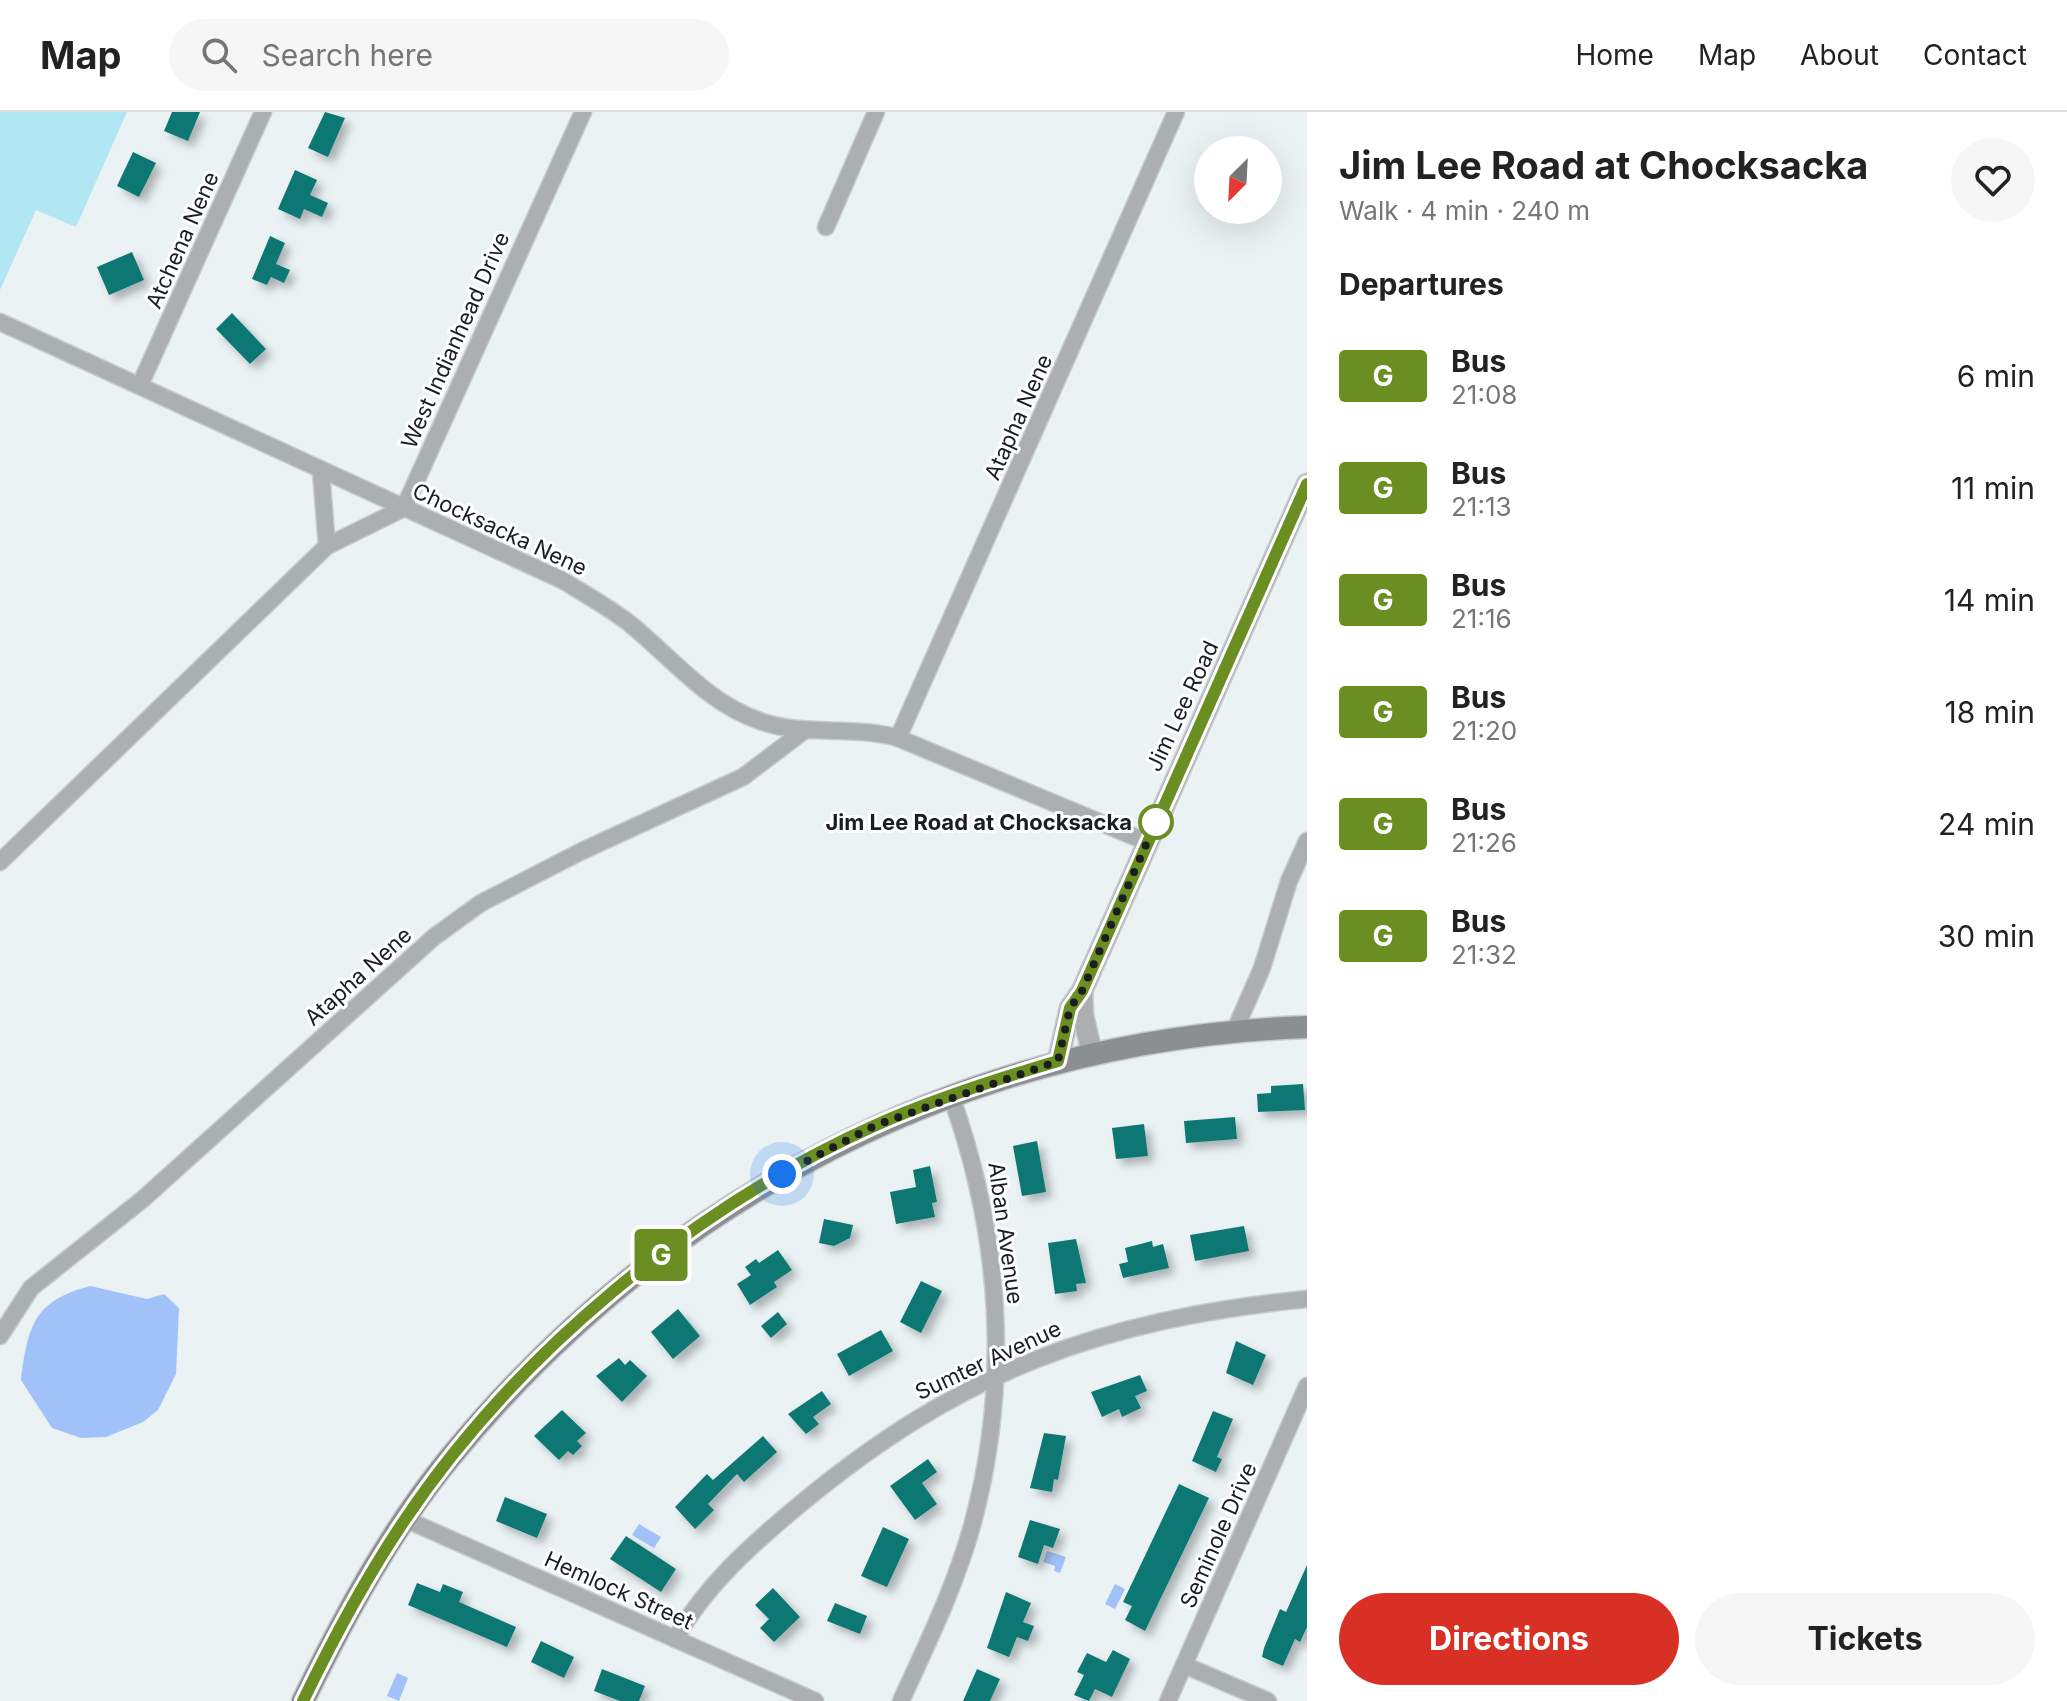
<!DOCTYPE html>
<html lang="en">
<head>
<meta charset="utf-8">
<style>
  :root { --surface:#fff; --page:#f6f6f6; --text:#222; --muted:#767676; --line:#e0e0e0; --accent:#d93025 }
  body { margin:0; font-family:Inter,sans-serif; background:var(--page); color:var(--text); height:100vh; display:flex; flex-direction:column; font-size:30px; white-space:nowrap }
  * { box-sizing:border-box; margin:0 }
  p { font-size:26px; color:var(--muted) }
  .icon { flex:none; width:44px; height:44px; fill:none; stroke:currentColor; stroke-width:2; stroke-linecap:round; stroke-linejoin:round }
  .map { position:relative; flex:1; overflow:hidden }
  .side { display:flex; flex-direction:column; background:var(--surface); width:760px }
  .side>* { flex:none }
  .badge { padding:0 16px; border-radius:6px; font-size:28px; line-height:52px }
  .needle { width:52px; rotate:204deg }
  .tools { position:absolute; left:1194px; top:24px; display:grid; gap:16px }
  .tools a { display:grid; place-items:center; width:88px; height:88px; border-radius:50%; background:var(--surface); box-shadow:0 8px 32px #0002; font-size:40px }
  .you { position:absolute; width:40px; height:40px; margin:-20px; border:6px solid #fff; border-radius:50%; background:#1a73e8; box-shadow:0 0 0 12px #1a73e833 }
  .map>.badge { position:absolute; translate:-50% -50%; box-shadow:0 0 0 4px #fff }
  h2 { padding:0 32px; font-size:30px; line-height:72px }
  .round { display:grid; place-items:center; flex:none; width:84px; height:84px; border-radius:42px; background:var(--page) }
  .headline { display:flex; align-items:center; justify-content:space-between; height:136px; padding:0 32px }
  h1 { font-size:38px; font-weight:700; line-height:60px }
  .cta { display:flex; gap:16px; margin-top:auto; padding:16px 32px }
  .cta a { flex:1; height:92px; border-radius:48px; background:var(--accent); color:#fff; font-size:32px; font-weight:700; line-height:92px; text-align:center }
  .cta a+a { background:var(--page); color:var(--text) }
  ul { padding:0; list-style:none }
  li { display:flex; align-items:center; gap:24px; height:112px; padding:0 32px }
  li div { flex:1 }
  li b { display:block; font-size:30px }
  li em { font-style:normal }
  li .badge { min-width:88px; font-weight:700; text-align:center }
  header { display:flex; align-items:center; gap:48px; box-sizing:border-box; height:112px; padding:0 40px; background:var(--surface); border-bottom:2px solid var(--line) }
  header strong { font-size:38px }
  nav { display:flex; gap:44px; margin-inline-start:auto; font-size:28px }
  .search { width:560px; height:72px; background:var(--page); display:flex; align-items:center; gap:20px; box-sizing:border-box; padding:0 28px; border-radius:44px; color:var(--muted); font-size:30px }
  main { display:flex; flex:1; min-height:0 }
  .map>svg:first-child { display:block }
  .green { fill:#b1e7f3 }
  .water { fill:#a0c2f8 }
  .building { fill:#107773; filter:url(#shadow) }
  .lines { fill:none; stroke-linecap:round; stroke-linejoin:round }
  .minor-casing { stroke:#c5ccce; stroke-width:19 }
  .tertiary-casing { stroke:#c5ccce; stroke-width:23 }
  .secondary-casing { stroke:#c5ccce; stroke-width:25 }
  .minor { stroke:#acafb0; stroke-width:16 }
  .tertiary { stroke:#acafb0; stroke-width:20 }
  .secondary { stroke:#8b8f91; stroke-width:22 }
  .line-casing { stroke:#fff; stroke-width:18 }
  .line { stroke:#6b8e23; stroke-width:12 }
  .walk { stroke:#1b1e1f; stroke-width:8; stroke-dasharray:0 14.4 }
  .stop-dot { fill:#fff; stroke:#6b8e23; stroke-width:4 }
  .labels { text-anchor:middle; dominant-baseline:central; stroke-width:6; stroke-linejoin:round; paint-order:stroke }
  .street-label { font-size:22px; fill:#1b1e1f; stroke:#fdfeff }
  .stop-label { font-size:22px; font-weight:bold; fill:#1b1e1f; stroke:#fdfeff; text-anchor:end }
</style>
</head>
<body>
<header>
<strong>Map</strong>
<div class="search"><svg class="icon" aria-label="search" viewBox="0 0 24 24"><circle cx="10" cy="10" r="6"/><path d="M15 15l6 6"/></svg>Search here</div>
<nav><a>Home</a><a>Map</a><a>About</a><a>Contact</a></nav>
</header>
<main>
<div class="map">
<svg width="1307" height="1589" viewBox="0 0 1307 1589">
  <defs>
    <filter id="shadow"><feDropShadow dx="6" dy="6" stdDeviation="4" flood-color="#0004"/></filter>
  </defs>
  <rect width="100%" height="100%" fill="#eaf2f4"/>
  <!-- green -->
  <polygon class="green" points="0,0 127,0 76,115 36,98 0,178"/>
  <!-- water -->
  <g class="water">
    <path d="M90,1174L147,1187L164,1182L179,1196L176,1262L158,1298L143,1310L106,1325L81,1326L52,1316L21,1268C28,1215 33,1189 90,1174Z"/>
    <polygon points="639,1412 661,1425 654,1436 632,1423"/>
    <polygon points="1047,1439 1066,1445 1060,1461 1054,1459 1055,1454 1043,1450"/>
    <polygon points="1115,1472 1125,1477 1115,1497 1105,1492"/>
    <polygon points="397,1561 408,1566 399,1589 387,1584"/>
  </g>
  <!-- building -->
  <g class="building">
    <polygon points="172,0 200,0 188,29 164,19"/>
    <polygon points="325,0 345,6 328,45 308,36"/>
    <polygon points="133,40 156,51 139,85 117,74"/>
    <polygon points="295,58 317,68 310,83 328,91 322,105 304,97 300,107 278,97"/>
    <polygon points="270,124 285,131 276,152 290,158 284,171 271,165 267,173 252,167"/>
    <polygon points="132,140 144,168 109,183 97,155"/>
    <polygon points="232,201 266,237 250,252 216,217"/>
    <polygon points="1303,972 1305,998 1258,1000 1257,982 1271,981 1271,974"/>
    <polygon points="1235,1005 1237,1027 1186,1031 1184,1009"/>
    <polygon points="1144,1012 1148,1044 1116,1047 1112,1016"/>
    <polygon points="1037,1029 1046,1080 1022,1084 1013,1034"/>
    <polygon points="930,1054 937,1090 932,1091 935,1105 896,1112 890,1080 916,1075 913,1058"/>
    <polygon points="824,1107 853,1113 850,1126 834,1134 819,1131"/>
    <polygon points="1244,1114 1249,1139 1195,1149 1190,1123"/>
    <polygon points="1076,1127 1086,1171 1076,1172 1077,1179 1055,1182 1048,1131"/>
    <polygon points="1152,1129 1153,1135 1163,1132 1169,1156 1123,1166 1119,1152 1128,1150 1125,1136"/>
    <polygon points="778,1138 792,1158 774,1170 777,1175 750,1193 737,1172 751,1163 745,1155 756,1147 759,1151"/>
    <polygon points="921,1169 942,1179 921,1221 900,1210"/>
    <polygon points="678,1197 700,1224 673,1247 651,1220"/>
    <polygon points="778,1200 787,1212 771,1226 761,1214"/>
    <polygon points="881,1218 893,1239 849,1264 837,1242"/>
    <polygon points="1236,1229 1266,1243 1253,1273 1226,1261"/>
    <polygon points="619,1246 625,1253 630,1248 647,1264 622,1290 596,1264"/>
    <polygon points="1140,1263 1147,1279 1135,1284 1141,1296 1122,1305 1119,1297 1102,1305 1091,1280"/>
    <polygon points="822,1279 831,1292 813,1305 819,1312 806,1322 788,1302"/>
    <polygon points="562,1298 586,1321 577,1329 582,1334 573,1343 568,1339 559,1348 534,1324"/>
    <polygon points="1213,1299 1233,1307 1217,1345 1222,1347 1216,1360 1192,1349"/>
    <polygon points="1044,1321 1066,1324 1058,1368 1054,1367 1052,1380 1030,1376"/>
    <polygon points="763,1324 777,1340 744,1370 737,1362 708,1392 714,1398 695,1417 675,1395 707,1362 713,1368"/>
    <polygon points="928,1347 937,1360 922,1371 937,1392 915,1408 890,1374"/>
    <polygon points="1179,1372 1209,1386 1145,1519 1125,1508 1132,1494 1123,1490"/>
    <polygon points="505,1385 547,1402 537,1426 496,1409"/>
    <polygon points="1030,1408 1060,1417 1053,1436 1044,1433 1038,1452 1018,1445"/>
    <polygon points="883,1415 909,1427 887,1475 861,1464"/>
    <polygon points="626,1424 676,1457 661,1480 610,1447"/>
    <polygon points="1307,1453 1307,1515 1300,1530 1295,1527 1283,1554 1262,1545 1264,1536 1280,1497 1286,1500"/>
    <polygon points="417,1471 440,1480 443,1472 463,1480 459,1490 516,1515 507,1535 408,1493"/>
    <polygon points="773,1476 800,1505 774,1530 760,1516 769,1507 755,1493"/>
    <polygon points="1006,1480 1031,1491 1023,1510 1034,1514 1028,1529 1017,1525 1009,1545 987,1536"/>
    <polygon points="835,1491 867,1504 860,1522 827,1509"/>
    <polygon points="541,1529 574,1545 564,1566 531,1550"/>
    <polygon points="1113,1538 1130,1547 1112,1585 1095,1577 1089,1589 1074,1583 1084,1563 1077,1560 1087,1541 1106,1550"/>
    <polygon points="602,1557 645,1574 639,1589 620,1589 594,1579"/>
    <polygon points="977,1557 1000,1567 990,1589 963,1589"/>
  </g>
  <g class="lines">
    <!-- minor casing -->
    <g class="minor-casing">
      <g id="minor">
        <polyline points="826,115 876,0"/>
        <path d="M0,210L562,468C585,482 608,495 629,511C671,545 707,591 760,609C804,625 854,613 898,626L1147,730"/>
        <polyline points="140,273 263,0"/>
        <polyline points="321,360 327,434"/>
        <polyline points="898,626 1176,0"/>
        <polyline points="0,750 327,434 404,396 583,0"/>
        <polyline points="1234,920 1262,856 1289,769 1307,729"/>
        <polyline points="0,1224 31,1176 143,1087 434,825 481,791 582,739 743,665 805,618"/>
        <polyline points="405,1407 815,1589"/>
        <path d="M675,1527C706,1473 751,1433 798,1394C960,1259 1099,1208 1307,1187"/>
        <polyline points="1184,1553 1268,1589"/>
        <path d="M901,1589C927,1532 955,1475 972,1414C1011,1271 1001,1123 951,984"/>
        <polyline points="1168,1589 1307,1274"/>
      </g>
    </g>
    <!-- tertiary casing -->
    <g class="tertiary-casing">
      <g id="tertiary">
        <polyline points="1082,879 1083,903 1092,941"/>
        <polyline points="1058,949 1070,896 1082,879 1307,372"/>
      </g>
    </g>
    <!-- secondary casing -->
    <g class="secondary-casing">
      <path id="secondary" d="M303,1589C344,1505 389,1421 448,1348C663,1085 966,927 1307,915"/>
    </g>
    <!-- minor -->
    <use href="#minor" class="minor"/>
    <!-- tertiary -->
    <use href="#tertiary" class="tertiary"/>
    <!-- secondary -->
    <use href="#secondary" class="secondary"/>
  </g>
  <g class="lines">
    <!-- line casing -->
    <g class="line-casing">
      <path id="line" d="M303,1589C333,1527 365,1467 404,1409C515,1243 693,1095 876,1013C934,987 997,967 1058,949L1070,896L1082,879L1307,372"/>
    </g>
    <!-- line -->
    <use href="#line" class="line"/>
    <!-- walk -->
    <polyline class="walk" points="782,1062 876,1013 1058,949 1070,896 1082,879 1156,710"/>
  </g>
  <!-- markers -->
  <circle class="stop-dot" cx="1156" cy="710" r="16"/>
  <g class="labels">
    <!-- street labels -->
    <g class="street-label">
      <text transform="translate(182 128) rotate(-66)">Atchena Nene</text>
      <text transform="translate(455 228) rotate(-66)">West Indianhead Drive</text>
      <text transform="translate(1018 305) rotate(-66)">Atapha Nene</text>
      <text transform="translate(500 417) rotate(25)">Chocksacka Nene</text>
      <text transform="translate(1182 594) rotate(-65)">Jim Lee Road</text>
      <text transform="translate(358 864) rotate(-42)">Atapha Nene</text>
      <text transform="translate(1006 1121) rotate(82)">Alban Avenue</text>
      <text transform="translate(988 1248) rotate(-25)">Sumter Avenue</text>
      <text transform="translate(1218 1423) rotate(-66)">Seminole Drive</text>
      <text transform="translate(619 1478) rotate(24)">Hemlock Street</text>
    </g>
    <!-- stop labels -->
    <g class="stop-label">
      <text x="1132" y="710">Jim Lee Road at Chocksacka</text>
    </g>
  </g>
</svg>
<div class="tools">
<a><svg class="needle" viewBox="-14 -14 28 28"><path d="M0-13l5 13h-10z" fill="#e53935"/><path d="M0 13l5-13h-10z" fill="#767676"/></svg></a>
</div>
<div class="you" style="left:782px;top:1062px"></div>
<b class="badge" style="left:661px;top:1143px;background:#6b8e23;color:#fff">G</b>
</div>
<section class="side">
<div class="headline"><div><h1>Jim Lee Road at Chocksacka</h1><p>Walk · 4 min · 240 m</p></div><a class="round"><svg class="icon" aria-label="heart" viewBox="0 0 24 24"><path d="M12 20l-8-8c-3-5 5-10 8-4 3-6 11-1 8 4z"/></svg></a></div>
<h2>Departures</h2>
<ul>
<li><span class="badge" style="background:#6b8e23;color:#fff">G</span><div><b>Bus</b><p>21:08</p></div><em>6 min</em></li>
<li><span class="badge" style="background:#6b8e23;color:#fff">G</span><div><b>Bus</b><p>21:13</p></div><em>11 min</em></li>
<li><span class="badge" style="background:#6b8e23;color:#fff">G</span><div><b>Bus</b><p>21:16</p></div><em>14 min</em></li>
<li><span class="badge" style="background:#6b8e23;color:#fff">G</span><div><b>Bus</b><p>21:20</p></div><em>18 min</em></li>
<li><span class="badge" style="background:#6b8e23;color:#fff">G</span><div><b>Bus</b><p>21:26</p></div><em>24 min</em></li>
<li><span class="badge" style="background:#6b8e23;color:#fff">G</span><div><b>Bus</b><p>21:32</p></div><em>30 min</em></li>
</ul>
<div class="cta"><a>Directions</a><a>Tickets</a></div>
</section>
</main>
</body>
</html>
